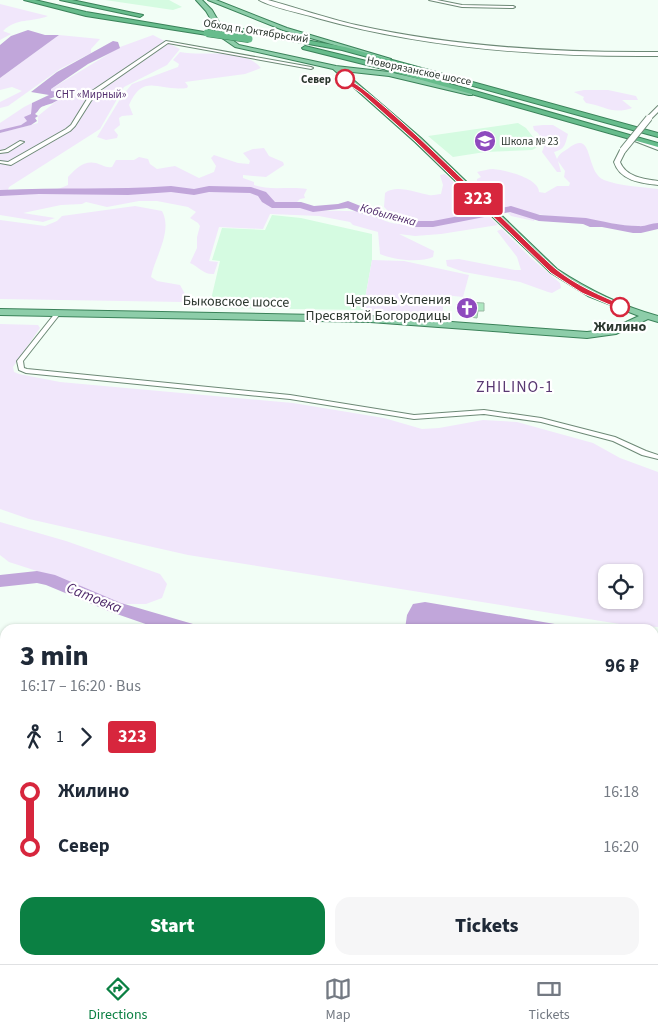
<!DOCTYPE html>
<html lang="en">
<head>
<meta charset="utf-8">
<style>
  :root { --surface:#fff; --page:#f6f6f7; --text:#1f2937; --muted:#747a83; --line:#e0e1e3; --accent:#0b8043 }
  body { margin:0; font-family:"Source Sans 3",sans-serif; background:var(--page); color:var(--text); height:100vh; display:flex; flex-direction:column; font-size:19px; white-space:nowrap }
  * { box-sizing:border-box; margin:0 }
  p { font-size:16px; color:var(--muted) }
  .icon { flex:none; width:28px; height:28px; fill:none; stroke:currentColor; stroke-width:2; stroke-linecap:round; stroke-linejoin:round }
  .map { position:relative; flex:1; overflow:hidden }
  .side { position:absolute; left:0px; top:624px; width:659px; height:341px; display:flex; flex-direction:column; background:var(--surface); border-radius:15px 15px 0 0; box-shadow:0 1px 4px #0004 }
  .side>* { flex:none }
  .badge { padding:0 10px; border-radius:4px; font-size:18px; line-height:32px }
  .fabs { position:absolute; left:598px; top:564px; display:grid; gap:10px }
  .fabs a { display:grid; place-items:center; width:45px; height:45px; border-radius:10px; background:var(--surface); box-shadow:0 1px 4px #0004; font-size:25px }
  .map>.badge { position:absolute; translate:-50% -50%; box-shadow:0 0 0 2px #fff }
  .legs { display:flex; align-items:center; gap:8px; height:55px; padding:0 20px; font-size:16px }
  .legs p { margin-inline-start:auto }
  .summary { display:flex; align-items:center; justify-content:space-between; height:85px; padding:0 20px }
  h1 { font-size:28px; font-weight:800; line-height:38px }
  .button { display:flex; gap:10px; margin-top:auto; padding:10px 20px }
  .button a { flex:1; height:58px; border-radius:15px; background:var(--accent); color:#fff; font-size:20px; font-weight:800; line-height:58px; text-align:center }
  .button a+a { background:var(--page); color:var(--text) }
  ul { padding:0 20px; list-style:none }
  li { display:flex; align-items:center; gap:18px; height:55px; font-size:19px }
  li i { display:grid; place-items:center; width:8px; height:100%; margin:0 6px; background:currentColor }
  li i::after { content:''; width:12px; height:12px; margin:-6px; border:4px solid; border-radius:50%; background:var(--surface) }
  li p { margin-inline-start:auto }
  li:first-child i { background:linear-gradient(#0000 50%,currentColor 0) }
  li:last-child i { background:linear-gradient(currentColor 50%,#0000 0) }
  .tab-bar { display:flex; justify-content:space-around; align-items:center; height:70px; border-top:1px solid var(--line); background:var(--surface); font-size:14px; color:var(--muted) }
  .tab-bar a { display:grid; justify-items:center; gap:2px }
  .tab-bar .on { color:var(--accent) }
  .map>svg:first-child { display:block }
  .built { fill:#d5fbe1 }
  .green { fill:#f1e7fb; fill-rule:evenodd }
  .water { fill:#c1a6da }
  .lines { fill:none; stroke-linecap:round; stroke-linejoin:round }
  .river { fill:#c1a6da; fill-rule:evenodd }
  .building { fill:#ace7c0; stroke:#9bb8a4 }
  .minor-casing { stroke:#6d8976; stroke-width:2 }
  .secondary-casing { stroke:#6d8976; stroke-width:2 }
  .primary-casing { stroke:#3a8259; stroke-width:2 }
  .trunk-casing { stroke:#3a8259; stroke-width:2 }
  .minor { fill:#fff; fill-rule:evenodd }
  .secondary { fill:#fff; fill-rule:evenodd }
  .primary { fill:#8dcda9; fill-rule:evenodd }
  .trunk { fill:#67bc8c; fill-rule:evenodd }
  .secondary-bridge-casing { stroke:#6d8976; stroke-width:8; stroke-linecap:butt }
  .trunk-bridge-casing { stroke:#3a8259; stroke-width:8; stroke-linecap:butt }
  .secondary-bridge { stroke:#fff; stroke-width:6 }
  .trunk-bridge { stroke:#67bc8c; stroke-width:7 }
  .line-1 { fill:#d7263d; stroke:#fff }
  .stop-1-dot { fill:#fff; stroke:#d7263d; stroke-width:2.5 }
  .labels { text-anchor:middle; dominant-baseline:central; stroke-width:4.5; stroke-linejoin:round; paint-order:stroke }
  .far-street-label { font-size:11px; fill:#2c372f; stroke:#fff }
  .far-stop-label { font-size:11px; font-weight:bold; fill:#2c372f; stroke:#fff; text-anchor:end }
  .far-park-label { font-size:11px; fill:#553070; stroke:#fff }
  .far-poi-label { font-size:11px; fill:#2c372f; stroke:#fff; text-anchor:start }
  .far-water-label { font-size:12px; font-style:italic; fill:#502b6b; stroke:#fff }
  .poi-label { font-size:14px; fill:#2c372f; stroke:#fff; text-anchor:end }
  .street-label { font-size:14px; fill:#2c372f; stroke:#fff }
  .stop-label { font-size:14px; font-weight:bold; fill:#2c372f; stroke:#fff }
  .water-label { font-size:15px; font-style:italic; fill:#502b6b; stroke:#fff }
  .quarter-label { font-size:16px; letter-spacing:1px; fill:#593872; stroke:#fff }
</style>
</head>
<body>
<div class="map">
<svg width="658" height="964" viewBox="0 0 658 964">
  <rect width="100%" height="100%" fill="#f2fef6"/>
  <!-- built -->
  <g class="built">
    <polygon points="105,0 169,0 182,7 173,10"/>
    <polygon points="518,123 526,128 540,146 532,150 485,152 453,157 428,136"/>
    <polygon points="272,215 301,218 372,234 372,260 363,310 209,308 220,261 212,260 222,228 265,230"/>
  </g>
  <!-- green -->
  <g class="green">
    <path d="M0,4L48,16C30,23 18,17 3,31L11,34L0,40Z"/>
    <polygon points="59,35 100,39 91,49 91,53 60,69 8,106 0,108 0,102 22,91 12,87 0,90 0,78"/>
    <path d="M153,35L180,49L167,65L124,87L100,129L9,187L8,190C25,199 52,192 68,185V177C75,169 84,160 96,163C103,165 105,168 112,167L116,160H134L139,157L148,159L150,164L157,169L175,166L199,178L214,172L216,166L211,158L214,155L238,163L249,164L250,161L243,153L253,149L264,148L269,156L283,162L284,165L266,177L243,175V178L254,182V185C270,191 290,186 307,189L304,195L305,198L300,199L294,205C315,214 339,209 361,212C376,214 391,228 406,223L405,220L390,213L384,207L385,193C396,184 417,193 429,195C432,196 437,194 441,194L443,185L440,175L445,174L498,225L441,234L415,236L399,234L434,251L433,257C420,263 393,260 380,254L378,232L353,225L350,222L319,216L270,214L263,229L219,227L209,261L218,262L214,274C204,275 199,267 190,263L197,248V237L200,226L198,223L190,218L196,212L188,207L157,201H139L107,207L86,202L82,204L61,205L23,213L55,218L43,222L0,215V133L38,123V116L65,94L51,91V89L120,47Z"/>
    <path d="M180,52C205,57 242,46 261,68L245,74L185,82L188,86L187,88C158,92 144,72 129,105L133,115L122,116L119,118L120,125L114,130L118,135L117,138L106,140L97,137L122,96L132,84L178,67L179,64L173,60Z"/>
    <path d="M584,90H608L636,96L638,100H622L632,108C612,115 605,106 586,103L583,99L584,97L574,92Z"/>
    <path d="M32,103C31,108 32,112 30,116C26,127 10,128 0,130V123L24,107Z"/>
    <path d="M543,125H553L568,134C565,145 565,149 554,152L557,159C560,152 564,152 570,147C594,130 585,172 604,180C620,186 641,187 658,189V225L638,227L536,214L534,221L511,216L477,181V179L481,177L477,172C482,171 488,169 493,169C505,170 539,178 539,192L545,193L557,186H569L570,183L564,177L565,171L558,161L561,172H557L542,152L545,144L538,133L534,130L533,126Z"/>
    <path d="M135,206L162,211C173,231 155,257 151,277L157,281L180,285L186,296L183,302L0,299V220L45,226L57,221L62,216Z"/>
    <polygon points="502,229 531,258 560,283 561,288 552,293 548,292 520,282 464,272 447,266 446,260 459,259 515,270 521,270 517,257 497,231"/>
    <polygon points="372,260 404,261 469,275 463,297 444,295 442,320 363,310"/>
    <path d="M0,324L38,325L40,328L13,367L14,372L19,374L60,382L293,403L384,418L422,429L439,428L483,420L517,422L593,443L620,458L658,472V627L626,625L188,555L29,519L0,509ZM606,572H634V600H606Z"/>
    <polygon points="0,522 66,541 160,574 167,584 162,598 146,604 119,604 43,573 9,562 0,555"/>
  </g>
  <!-- water -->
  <g class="water">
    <polygon points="28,30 45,35 59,35 0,78 0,45 11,36"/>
    <path d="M113,41L118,42L120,48L88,64L51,89V91L65,93L49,99L58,100C52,104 49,104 44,106C39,107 39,111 35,114L38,116L35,118L37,121L31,125L0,133V130L21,125L27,121L24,117L31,114L32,103L49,95L31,92L57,72Z"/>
    <polygon points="425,602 584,629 405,629 407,615 413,604"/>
  </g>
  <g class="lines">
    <!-- river -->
    <g class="river">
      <path d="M171,186L194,189L209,186L251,187L266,192L275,202H301L314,206L338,204L348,201L368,209L415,221H433L511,206L540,215L586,218C601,221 621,226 638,226C645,227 651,223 658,223V229L641,233H633L602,227H590L583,224L539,221L510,212L433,227H415L360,213L347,208L313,212L300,208H272L262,202L258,196L250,193L209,192L194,195L171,192L128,195L39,194L0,196V190C57,187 114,190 171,186Z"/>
      <polygon points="37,571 55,575 121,603 193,624 195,629 160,629 111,612 46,585 37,583 0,587 0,575"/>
    </g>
  </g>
  <!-- building -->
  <polygon class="building" points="464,302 484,303 484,311 478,311 477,318 462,316"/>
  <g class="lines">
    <!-- minor casing -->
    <g class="minor-casing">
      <g id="minor">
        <polygon points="429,0 437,0 462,5 513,6 515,7 513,8 462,7"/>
        <polygon points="166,41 311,67 313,68 311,69 168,43 96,93 75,126 70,131 11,165 0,163 0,161 8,162 66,129 71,125 92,91"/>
        <polygon points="20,141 24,142 8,152 0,153 0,151 5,150"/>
        <polygon points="58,311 61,313 60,314 23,361 24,368 27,369 290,395 414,415 484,410 541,418 615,437 646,451 658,455 658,459 642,455 613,441 541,422 484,414 414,419 290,399 26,373 19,370 17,361 56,312"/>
        <polygon points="0,706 5,708 5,715 0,713"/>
        <polygon points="5,901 5,912 0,915 0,904"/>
      </g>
    </g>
    <!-- secondary casing -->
    <g class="secondary-casing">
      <g id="secondary">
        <path d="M259,0H268C297,8 326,18 356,25C455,47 557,53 658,52V56C544,57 427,49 317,18C301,13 273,8 259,0Z"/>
        <polygon points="658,106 658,112 651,119 647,119 647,117"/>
        <polygon points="632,138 636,138 658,146 658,150 632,140"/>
        <path d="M623,148L626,150L620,162C626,177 644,179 658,181V185C641,183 620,181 614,162L620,150Z"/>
      </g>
    </g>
    <!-- primary casing -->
    <g class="primary-casing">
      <g id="primary">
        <path d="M196,0H202L212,10L227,36L239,45L336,66L389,72L472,91V95H469L389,76L343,71L421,138L557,269C589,290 622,306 658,316V322L648,319L616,334L587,338L370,322L0,315V309L370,316L587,332L611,329L639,316L588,296L551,273L415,142L333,69L235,47L222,38L206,11Z"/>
        <polygon points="208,0 216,0 287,28 391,59 386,60 283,30"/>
      </g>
    </g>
    <!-- trunk casing -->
    <g class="trunk-casing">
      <g id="trunk">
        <polygon points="24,0 35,0 86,12 210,33 207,35 86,16"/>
        <polygon points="60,0 72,0 143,15 140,17"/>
        <polygon points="244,29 345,47 658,133 658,137 342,50 242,32 241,31"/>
        <polygon points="305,46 387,66 658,143 658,147 383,69 303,49 302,48"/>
      </g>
    </g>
    <!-- minor -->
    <use href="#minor" class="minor"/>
    <!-- secondary -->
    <use href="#secondary" class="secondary"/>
    <!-- primary -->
    <use href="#primary" class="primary"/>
    <!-- trunk -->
    <use href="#trunk" class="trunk"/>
    <!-- secondary-bridge casing -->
    <g class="secondary-bridge-casing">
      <polyline id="secondary-bridge" points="623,150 649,118"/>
    </g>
    <!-- trunk-bridge casing -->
    <g class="trunk-bridge-casing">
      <polyline id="trunk-bridge" points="207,33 249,39"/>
    </g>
    <!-- secondary-bridge -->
    <use href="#secondary-bridge" class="secondary-bridge"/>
    <!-- trunk-bridge -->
    <use href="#trunk-bridge" class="trunk-bridge"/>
  </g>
  <!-- line-1 -->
  <path class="line-1" d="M343,78C365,77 526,244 556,269C576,285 599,295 623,305V308H617L582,293L551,273L415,141L361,93L343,81Z"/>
  <!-- icons -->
  <defs>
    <g id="school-disc" transform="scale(1.125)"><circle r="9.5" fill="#8e4abe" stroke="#fff"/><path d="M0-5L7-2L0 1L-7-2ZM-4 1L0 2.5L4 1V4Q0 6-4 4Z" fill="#fff"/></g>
    <g id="church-disc" transform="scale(1.125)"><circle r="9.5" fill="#8e4abe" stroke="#fff"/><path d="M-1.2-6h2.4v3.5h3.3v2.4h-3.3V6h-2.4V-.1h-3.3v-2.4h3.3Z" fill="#fff"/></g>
  </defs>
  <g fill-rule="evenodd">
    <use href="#school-disc" x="485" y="141"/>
    <use href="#church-disc" x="467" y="308"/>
  </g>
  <!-- markers -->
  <g class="stop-1-dot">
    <circle cx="345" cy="79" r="9"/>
    <circle cx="620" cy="307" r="9"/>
  </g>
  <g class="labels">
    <!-- far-street labels -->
    <g class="far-street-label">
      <text transform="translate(256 31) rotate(9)">Обход п. Октябрьский</text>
      <text transform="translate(419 71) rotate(12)">Новорязанское шоссе</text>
    </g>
    <!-- far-stop labels -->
    <g class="far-stop-label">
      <text x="331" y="79">Север</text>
    </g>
    <!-- far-park labels -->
    <g class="far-park-label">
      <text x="91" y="94">СНТ «Мирный»</text>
    </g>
    <!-- far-poi labels -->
    <g class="far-poi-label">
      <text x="501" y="141">Школа № 23</text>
    </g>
    <!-- far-water labels -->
    <g class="far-water-label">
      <text transform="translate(388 215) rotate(15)">Кобыленка</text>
    </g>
    <!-- poi labels -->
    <g class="poi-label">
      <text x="451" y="300">Церковь Успения<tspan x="451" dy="16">Пресвятой Богородицы</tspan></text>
    </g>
    <!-- street labels -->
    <g class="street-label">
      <text transform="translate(236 302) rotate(1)">Быковское шоссе</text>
    </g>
    <!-- stop labels -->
    <g class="stop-label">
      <text x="620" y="327">Жилино</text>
    </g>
    <!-- water labels -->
    <g class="water-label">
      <text transform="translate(94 598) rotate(22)">Сатовка</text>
    </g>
    <!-- quarter labels -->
    <g class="quarter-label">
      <text x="515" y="387">ZHILINO-1</text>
    </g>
  </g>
</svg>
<div class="fabs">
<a><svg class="icon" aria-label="locate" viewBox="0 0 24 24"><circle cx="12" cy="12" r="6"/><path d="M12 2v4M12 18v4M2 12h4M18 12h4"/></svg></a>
</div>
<b class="badge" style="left:478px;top:199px;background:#d7263d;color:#fff">323</b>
<section class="side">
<div class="summary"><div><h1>3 min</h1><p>16:17 – 16:20 · Bus</p></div><b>96 ₽</b></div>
<div class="legs"><svg class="icon" aria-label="walk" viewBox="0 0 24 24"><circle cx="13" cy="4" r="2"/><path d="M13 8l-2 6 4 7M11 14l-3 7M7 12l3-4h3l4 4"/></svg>1<svg class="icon" aria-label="forward" viewBox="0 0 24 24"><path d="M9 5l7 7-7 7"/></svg><b class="badge" style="background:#d7263d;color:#fff">323</b></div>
<ul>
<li><i style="color:#d7263d"></i><b>Жилино</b><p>16:18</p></li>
<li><i style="color:#d7263d"></i><b>Север</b><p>16:20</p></li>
</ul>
<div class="button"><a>Start</a><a>Tickets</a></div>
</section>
</div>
<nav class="tab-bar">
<a class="on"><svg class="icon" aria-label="directions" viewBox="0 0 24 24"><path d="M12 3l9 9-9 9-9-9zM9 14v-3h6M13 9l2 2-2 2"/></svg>Directions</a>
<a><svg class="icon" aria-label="map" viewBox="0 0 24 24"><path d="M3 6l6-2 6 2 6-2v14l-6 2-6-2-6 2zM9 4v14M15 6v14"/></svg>Map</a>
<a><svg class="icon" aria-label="tickets" viewBox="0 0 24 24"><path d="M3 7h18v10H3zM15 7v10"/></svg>Tickets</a>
</nav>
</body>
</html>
